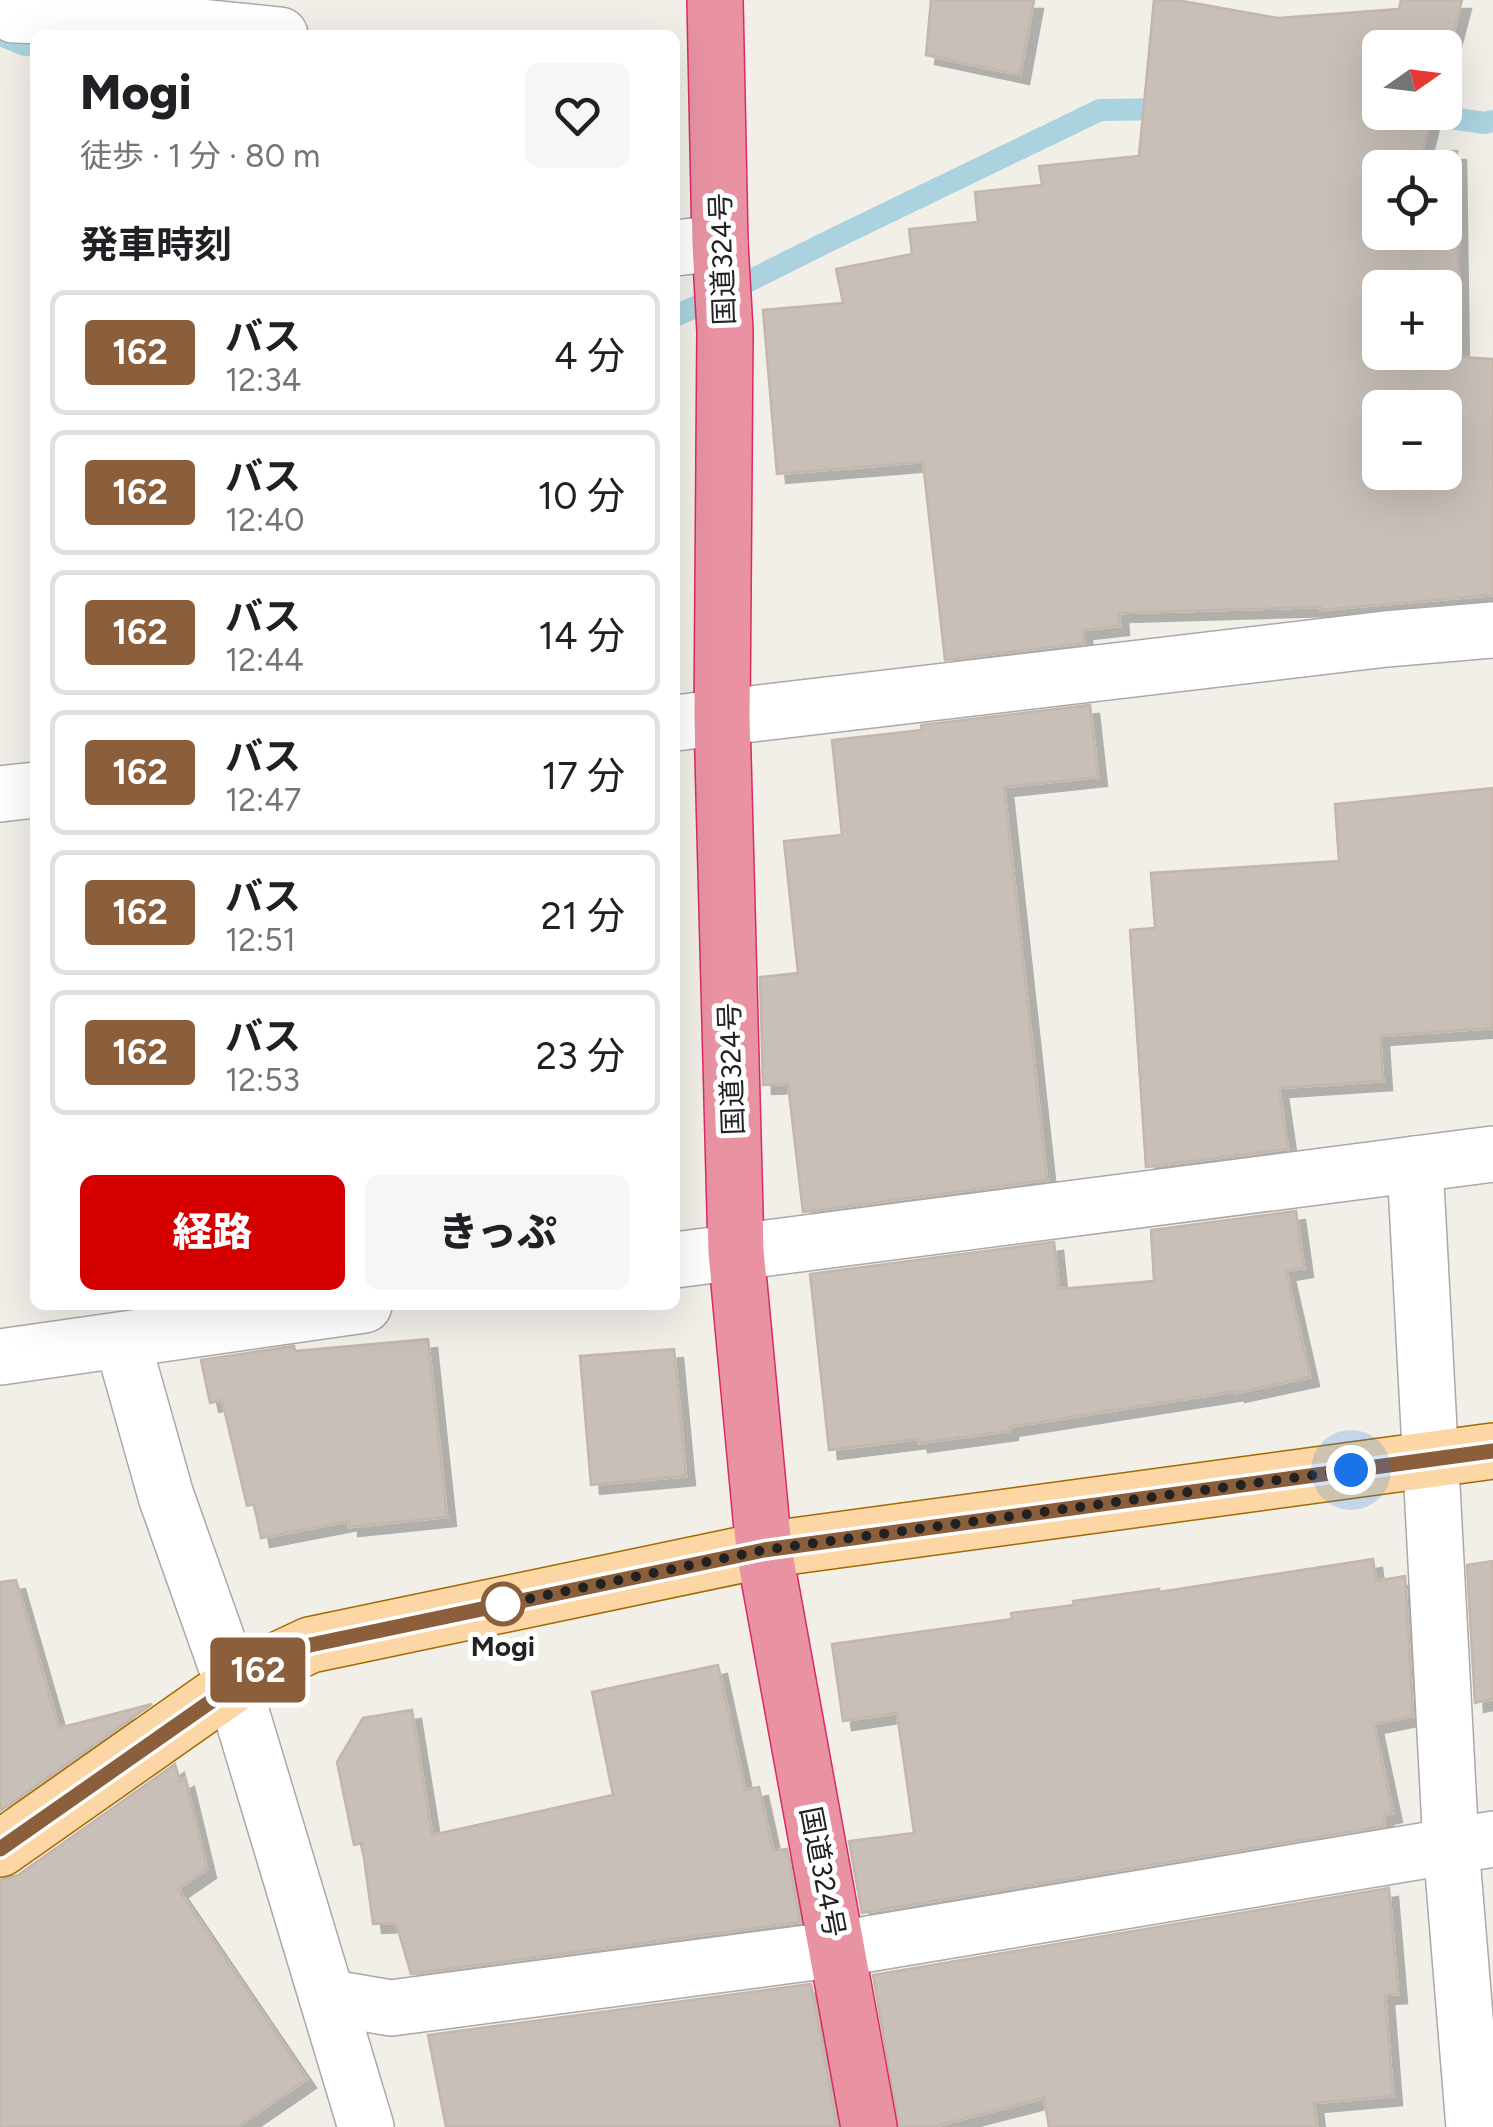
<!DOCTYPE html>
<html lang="ja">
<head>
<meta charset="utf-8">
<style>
  :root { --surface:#fff; --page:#f6f6f6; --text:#202124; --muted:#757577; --line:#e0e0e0; --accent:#d40000 }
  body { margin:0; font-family:Figtree,"Noto Sans JP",sans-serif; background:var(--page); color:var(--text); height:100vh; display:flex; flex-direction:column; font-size:38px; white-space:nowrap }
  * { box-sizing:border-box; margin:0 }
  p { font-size:32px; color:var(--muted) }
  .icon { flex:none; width:55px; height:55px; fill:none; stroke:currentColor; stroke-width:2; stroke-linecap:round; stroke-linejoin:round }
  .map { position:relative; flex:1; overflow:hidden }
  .drawer { position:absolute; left:30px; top:30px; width:650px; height:1280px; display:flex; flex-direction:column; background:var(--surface); border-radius:15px; box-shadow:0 10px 40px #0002 }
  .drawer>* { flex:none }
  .badge { padding:0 20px; border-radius:8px; font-size:35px; line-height:65px }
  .needle { width:65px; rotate:76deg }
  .tools { position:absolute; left:1362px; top:30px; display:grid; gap:20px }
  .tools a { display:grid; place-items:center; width:100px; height:100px; border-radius:15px; background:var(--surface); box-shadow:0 10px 40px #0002; font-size:50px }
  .you { position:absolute; width:50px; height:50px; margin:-25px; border:8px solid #fff; border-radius:50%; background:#1a73e8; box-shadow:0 0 0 15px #1a73e833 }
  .map>.badge { position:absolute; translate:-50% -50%; box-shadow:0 0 0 5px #fff }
  h2 { padding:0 50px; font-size:38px; line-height:90px }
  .round { display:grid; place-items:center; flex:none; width:105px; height:105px; border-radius:15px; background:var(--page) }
  .summary { display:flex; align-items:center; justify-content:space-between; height:170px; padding:0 50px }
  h1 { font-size:48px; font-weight:800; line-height:75px }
  .button { display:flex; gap:20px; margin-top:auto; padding:20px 50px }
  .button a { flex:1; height:115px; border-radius:15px; background:var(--accent); color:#fff; font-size:40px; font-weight:800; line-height:115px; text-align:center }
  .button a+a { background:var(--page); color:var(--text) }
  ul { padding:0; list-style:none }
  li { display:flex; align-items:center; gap:30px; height:125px; margin:0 20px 15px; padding:0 30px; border:5px solid var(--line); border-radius:15px }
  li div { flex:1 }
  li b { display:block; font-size:38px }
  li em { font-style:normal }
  li .badge { min-width:110px; font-weight:700; text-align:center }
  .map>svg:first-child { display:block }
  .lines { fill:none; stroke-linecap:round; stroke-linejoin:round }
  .stream { stroke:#aad3df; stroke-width:22 }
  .building { fill:#c7bfb8; stroke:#c4b6ab; stroke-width:2.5; fill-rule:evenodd; filter:url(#shadow) }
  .street-casing { stroke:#a9a9a9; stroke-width:58 }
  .primary-casing { stroke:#a06b00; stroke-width:58 }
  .highway-casing { stroke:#dc2a67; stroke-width:58 }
  .street { stroke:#fff; stroke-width:55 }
  .primary { stroke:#fcd6a4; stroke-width:55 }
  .highway { stroke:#e892a2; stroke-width:55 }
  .line-casing { stroke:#fff; stroke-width:22 }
  .line { stroke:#8b5e3c; stroke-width:15 }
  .walk { stroke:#222; stroke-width:10; stroke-dasharray:0 18 }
  .stop-dot { fill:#fff; stroke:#8b5e3c; stroke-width:5 }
  .labels { text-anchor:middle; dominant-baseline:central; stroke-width:10; stroke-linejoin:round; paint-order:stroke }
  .street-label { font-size:28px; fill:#222; stroke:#fff }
  .stop-label { font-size:28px; font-weight:bold; fill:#222; stroke:#fff }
</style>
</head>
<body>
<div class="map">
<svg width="1493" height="2127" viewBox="0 0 1493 2127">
  <defs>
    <filter id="shadow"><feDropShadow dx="9" dy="9" stdDeviation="0" flood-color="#0004"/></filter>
  </defs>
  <rect width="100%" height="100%" fill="#f2efe9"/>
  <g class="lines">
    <!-- stream -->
    <g class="stream">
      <polyline points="0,35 25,45 35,45"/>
      <polyline points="1408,112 1485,123 1493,121"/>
      <polyline points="675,316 711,300 827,242 1100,110 1174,109"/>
    </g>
  </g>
  <!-- building -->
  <g class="building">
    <polygon points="931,0 1034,0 1020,75 926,55"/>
    <path d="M1154,0H1177L1278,18L1399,9L1401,0H1462L1445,65V48H1380V112H1432L1422,152L1457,151L1460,357L1493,359V595L1321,610V607L1119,613L1120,626L1083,630L1084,643L945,660L923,462L777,474L763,310L843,303L836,269L912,254L909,229L978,222L975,192L1042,185L1039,166L1139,156ZM1380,168H1445V232H1380ZM1380,288H1445V352H1380ZM1380,408H1445V472H1380Z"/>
    <polygon points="1090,705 1098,777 1004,787 1047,1180 803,1212 788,1084 763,1085 760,977 798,973 784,841 842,835 832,740 922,730 921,725"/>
    <polygon points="1493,788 1493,1028 1380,1036 1383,1081 1279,1088 1288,1149 1146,1167 1130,930 1155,928 1151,873 1339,861 1335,804"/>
    <polygon points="1296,1211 1304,1268 1286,1271 1310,1377 1236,1393 1236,1391 1009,1427 1009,1431 919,1443 918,1439 829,1450 810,1274 1054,1242 1059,1289 1154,1281 1151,1230"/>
    <polygon points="428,1339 447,1517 349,1527 349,1521 261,1538 254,1504 247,1506 222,1400 210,1403 201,1360 294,1346 295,1351"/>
    <polygon points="674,1349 686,1476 591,1485 580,1356"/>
    <polygon points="1373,1559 1376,1581 1405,1576 1413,1716 1374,1724 1393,1813 1384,1815 1384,1826 862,1913 849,1841 914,1833 897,1713 843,1721 832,1644 1012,1619 1011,1613 1074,1605 1073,1601 1159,1589 1159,1592"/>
    <polygon points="1493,1561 1493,1699 1475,1703 1467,1565"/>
    <polygon points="16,1580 59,1728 152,1704 0,1811 0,1582"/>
    <polygon points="718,1665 745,1790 759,1787 773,1851 787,1849 800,1922 411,1974 396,1923 373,1924 362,1843 354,1845 337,1762 363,1718 412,1710 432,1835 613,1795 592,1692"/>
    <polygon points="175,1764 180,1781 185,1778 207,1869 178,1889 307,2079 237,2127 0,2127 0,1880 18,1875"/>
    <polygon points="1389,1888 1398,1994 1385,1995 1393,2096 1314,2103 1317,2127 1049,2127 1044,2098 932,2127 899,2127 873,1975"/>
    <polygon points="811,1984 837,2127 446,2127 428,2035"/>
  </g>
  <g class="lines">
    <!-- street casing -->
    <g class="street-casing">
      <g id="street">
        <polyline points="0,4 14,15 110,18 280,35"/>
        <polyline points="675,248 720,243"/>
        <polyline points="675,723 1386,639 1493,630"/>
        <polyline points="0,794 35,790"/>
        <polyline points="1415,1164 1451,1846 1474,2127"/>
        <polyline points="675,1260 1493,1154"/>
        <polyline points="122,1340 166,1496 233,1685 366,2127"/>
        <polyline points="0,1357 364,1305"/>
        <polyline points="327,1997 391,2008 838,1949 1493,1839"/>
      </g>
    </g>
    <!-- primary casing -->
    <g class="primary-casing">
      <polyline id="primary" points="0,1849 233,1685 263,1667 310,1645 764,1550 1493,1451"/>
    </g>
    <!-- highway casing -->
    <g class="highway-casing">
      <polyline id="highway" points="715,0 720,243 725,331 722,718 736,1251 764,1550 869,2127"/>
    </g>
    <!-- street -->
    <use href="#street" class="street"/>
    <!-- primary -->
    <use href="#primary" class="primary"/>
    <!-- highway -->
    <use href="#highway" class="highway"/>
  </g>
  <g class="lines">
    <!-- line casing -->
    <g class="line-casing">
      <polyline id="line" points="0,1849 233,1686 263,1667 310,1645 764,1550 1493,1451"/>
    </g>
    <!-- line -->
    <use href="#line" class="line"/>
    <!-- walk -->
    <polyline class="walk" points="503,1604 499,1605 764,1550 1351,1470"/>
  </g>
  <!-- markers -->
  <circle class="stop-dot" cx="503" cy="1604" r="20"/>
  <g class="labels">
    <!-- street labels -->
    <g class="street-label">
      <text transform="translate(722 259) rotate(-92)">国道324号</text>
      <text transform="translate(731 1069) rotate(-92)">国道324号</text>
      <text transform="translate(823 1872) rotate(79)">国道324号</text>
    </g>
    <!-- stop labels -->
    <g class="stop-label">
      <text x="503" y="1646">Mogi</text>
    </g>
  </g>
</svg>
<div class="tools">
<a><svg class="needle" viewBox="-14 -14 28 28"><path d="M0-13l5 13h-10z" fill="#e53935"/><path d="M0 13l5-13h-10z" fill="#757577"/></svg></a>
<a><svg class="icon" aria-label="locate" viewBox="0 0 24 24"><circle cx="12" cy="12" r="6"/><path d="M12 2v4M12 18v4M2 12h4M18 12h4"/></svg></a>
<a>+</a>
<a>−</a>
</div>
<div class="you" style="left:1351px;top:1470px"></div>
<b class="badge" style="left:258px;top:1670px;background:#8b5e3c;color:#fff">162</b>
<section class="drawer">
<div class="summary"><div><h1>Mogi</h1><p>徒歩 · 1 分 · 80 m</p></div><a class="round"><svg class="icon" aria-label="heart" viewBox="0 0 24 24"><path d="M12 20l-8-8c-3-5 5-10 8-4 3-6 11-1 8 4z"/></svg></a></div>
<h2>発車時刻</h2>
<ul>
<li><span class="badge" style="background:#8b5e3c;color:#fff">162</span><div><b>バス</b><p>12:34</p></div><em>4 分</em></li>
<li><span class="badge" style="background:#8b5e3c;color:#fff">162</span><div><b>バス</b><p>12:40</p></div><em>10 分</em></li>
<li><span class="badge" style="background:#8b5e3c;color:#fff">162</span><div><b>バス</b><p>12:44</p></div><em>14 分</em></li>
<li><span class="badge" style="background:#8b5e3c;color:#fff">162</span><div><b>バス</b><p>12:47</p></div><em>17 分</em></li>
<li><span class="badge" style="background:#8b5e3c;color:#fff">162</span><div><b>バス</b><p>12:51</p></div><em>21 分</em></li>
<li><span class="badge" style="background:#8b5e3c;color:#fff">162</span><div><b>バス</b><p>12:53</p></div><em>23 分</em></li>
</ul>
<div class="button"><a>経路</a><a>きっぷ</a></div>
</section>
</div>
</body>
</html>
